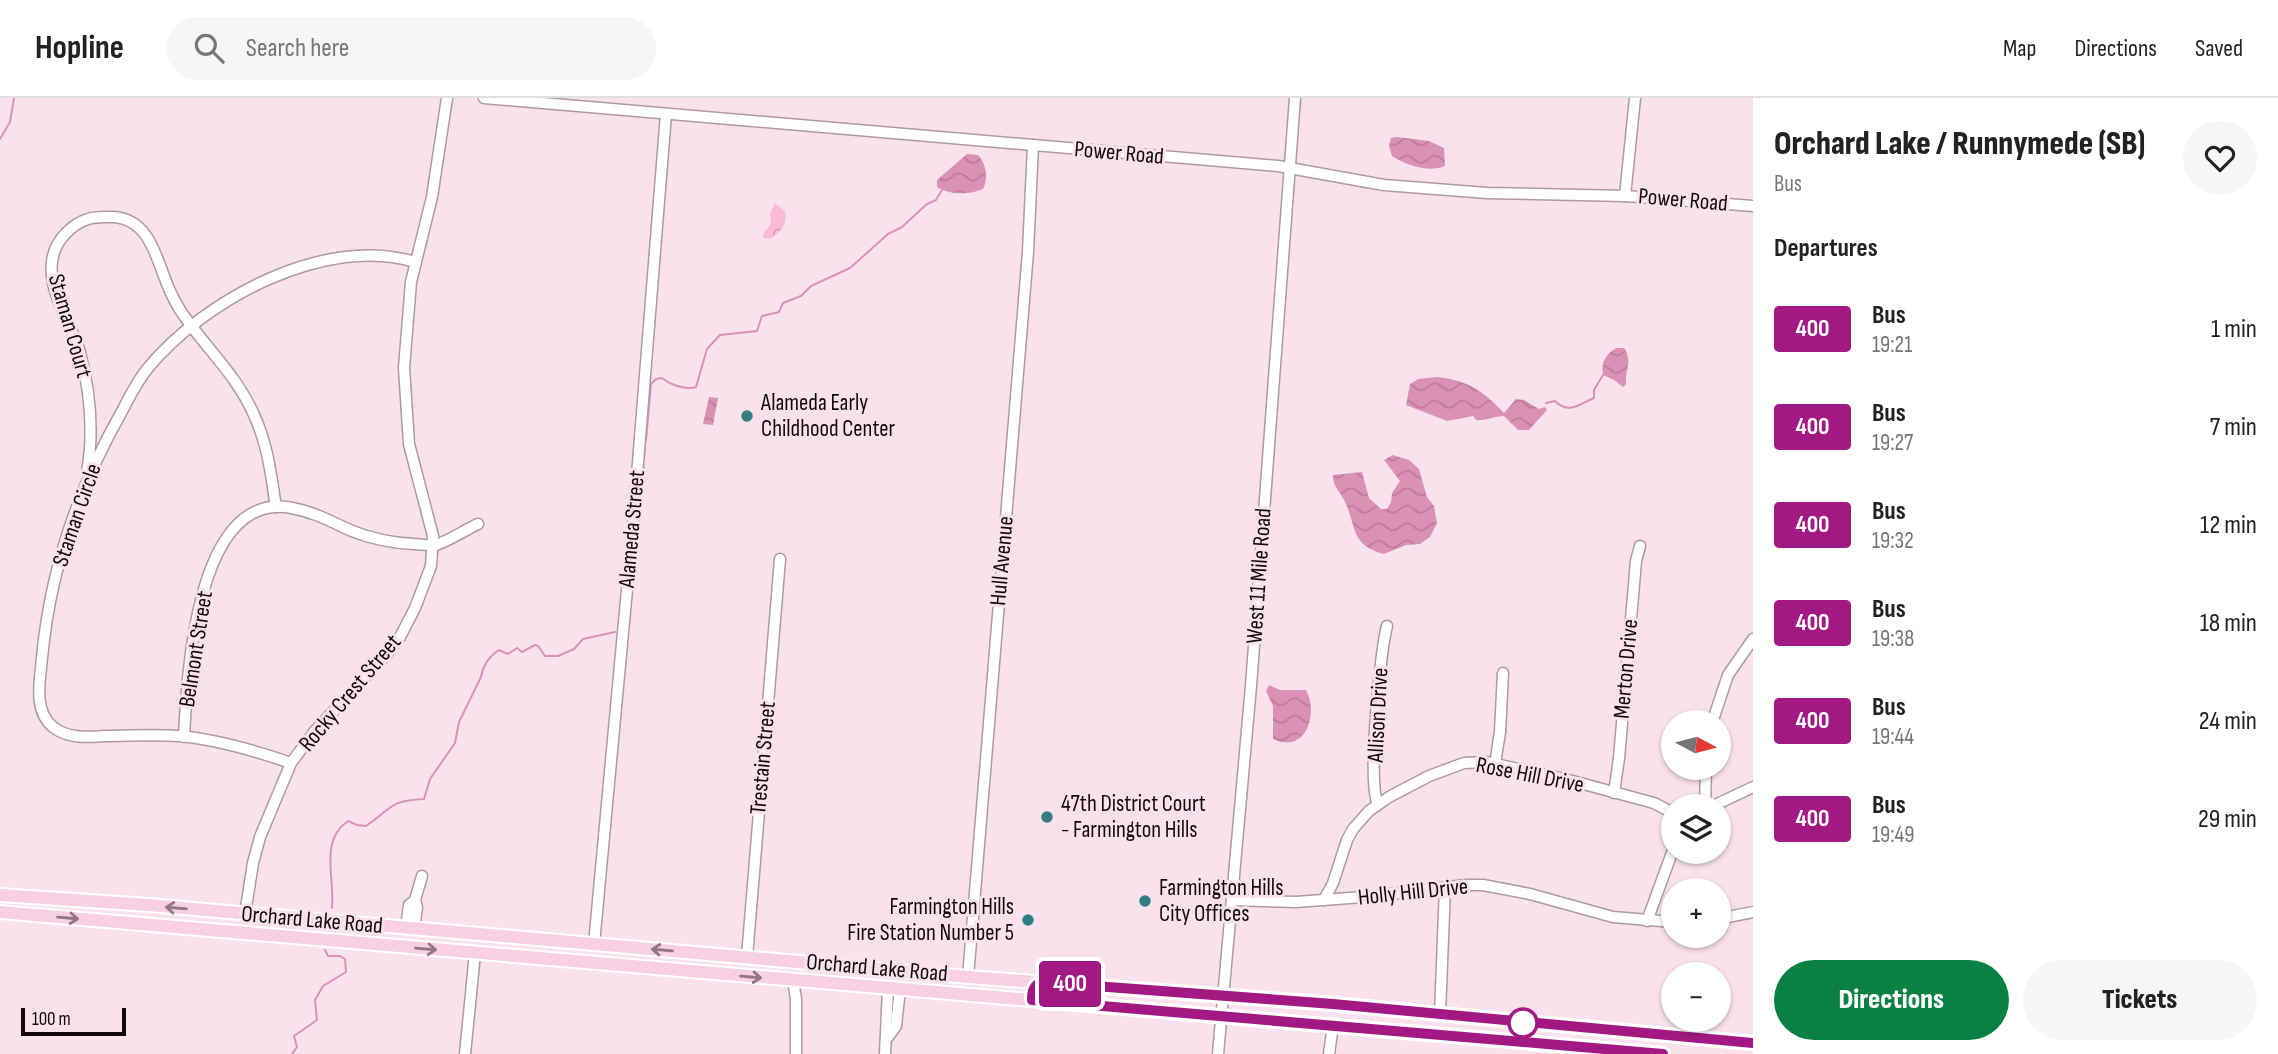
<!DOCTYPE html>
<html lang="en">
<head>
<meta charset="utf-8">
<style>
  :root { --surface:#fff; --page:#f6f6f6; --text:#222; --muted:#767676; --line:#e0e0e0; --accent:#0b8043 }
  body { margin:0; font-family:"Sofia Sans Condensed",sans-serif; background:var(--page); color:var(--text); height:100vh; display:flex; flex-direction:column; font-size:26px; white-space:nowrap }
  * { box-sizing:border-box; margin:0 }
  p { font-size:23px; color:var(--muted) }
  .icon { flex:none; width:38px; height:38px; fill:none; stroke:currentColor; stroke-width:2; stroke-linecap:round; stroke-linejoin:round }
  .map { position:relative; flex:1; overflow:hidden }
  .panel { display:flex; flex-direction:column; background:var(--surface); width:525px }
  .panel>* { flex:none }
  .badge { padding:0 14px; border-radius:5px; font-size:24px; line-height:46px }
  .needle { width:46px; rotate:97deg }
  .fabs { position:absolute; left:1661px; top:612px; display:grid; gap:14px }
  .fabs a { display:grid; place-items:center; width:70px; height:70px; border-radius:50%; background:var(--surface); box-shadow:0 2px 5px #0004; font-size:35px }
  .scale { position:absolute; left:21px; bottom:18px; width:105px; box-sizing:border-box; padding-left:7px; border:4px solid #110a0d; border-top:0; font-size:19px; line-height:24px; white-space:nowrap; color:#110a0d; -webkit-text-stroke:5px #fae2ed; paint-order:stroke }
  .map>.badge { position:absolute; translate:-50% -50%; box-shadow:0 0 0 4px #fff }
  h2 { padding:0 21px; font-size:26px; line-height:63px }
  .round { display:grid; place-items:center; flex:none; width:74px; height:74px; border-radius:37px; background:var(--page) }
  .overview { display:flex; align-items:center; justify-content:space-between; height:119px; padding:0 21px }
  h1 { font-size:33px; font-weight:800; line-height:52px }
  .button { display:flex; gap:14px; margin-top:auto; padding:14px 21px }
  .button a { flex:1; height:80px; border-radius:42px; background:var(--accent); color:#fff; font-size:28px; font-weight:800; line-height:80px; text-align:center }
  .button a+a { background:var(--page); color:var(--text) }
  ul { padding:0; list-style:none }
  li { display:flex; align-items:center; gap:21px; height:98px; padding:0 21px }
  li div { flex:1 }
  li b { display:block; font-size:26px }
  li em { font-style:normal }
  li .badge { min-width:77px; font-weight:700; text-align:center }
  header { display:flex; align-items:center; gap:42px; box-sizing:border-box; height:98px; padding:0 35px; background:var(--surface); border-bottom:2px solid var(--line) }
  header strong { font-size:33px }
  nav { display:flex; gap:38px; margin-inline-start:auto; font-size:24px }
  .search { width:490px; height:63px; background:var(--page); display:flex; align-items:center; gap:18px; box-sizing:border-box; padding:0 24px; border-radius:38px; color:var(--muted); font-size:26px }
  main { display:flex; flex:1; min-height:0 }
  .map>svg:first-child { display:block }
  .park { fill:url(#park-crowns) }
  .water { fill:url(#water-waves) }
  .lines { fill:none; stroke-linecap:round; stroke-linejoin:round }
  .stream { stroke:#db91b6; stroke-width:2 }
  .minor-casing { stroke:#af99a3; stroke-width:13 }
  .major-casing { stroke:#fff; stroke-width:16 }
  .minor { stroke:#fff; stroke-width:10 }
  .major { stroke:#f9cfe3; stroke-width:12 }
  .oneway { stroke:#917683 }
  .line-casing { stroke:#fff; stroke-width:16 }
  .line { stroke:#a31984; stroke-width:10 }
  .poi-dot { fill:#337c7f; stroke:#fae2ed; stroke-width:2.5 }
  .stop-dot { fill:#fff; stroke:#a31984; stroke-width:3.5 }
  .labels { text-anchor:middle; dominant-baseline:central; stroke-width:6; stroke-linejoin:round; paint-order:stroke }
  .street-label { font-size:23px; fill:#110a0d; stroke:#fae2ed }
  .poi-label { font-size:23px; fill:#110a0d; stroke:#fae2ed; text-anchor:start }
</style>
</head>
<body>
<header>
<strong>Hopline</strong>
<div class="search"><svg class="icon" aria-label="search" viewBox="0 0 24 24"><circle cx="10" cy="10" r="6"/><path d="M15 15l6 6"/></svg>Search here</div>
<nav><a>Map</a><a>Directions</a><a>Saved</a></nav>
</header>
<main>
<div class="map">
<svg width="1753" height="956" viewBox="0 0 1753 956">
  <defs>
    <pattern id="park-crowns" width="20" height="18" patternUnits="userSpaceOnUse" patternTransform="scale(1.75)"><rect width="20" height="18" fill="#fabbd9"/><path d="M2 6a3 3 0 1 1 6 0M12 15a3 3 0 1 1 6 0" fill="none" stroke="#d59fb9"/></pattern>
    <pattern id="water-waves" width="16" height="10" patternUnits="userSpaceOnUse" patternTransform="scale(1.75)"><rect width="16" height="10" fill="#db91b6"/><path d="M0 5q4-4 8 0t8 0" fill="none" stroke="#bb7c9b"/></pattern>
  </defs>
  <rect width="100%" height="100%" fill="#fae2ed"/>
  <!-- park -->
  <path class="park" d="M775,105L785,113C788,126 781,134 770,141L763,140L764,135L771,125L770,116Z"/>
  <!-- water -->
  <g class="water">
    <path d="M1397,39L1429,43L1444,50L1445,68C1428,75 1406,67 1392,58L1389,48L1391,40Z"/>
    <path d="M967,56L978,57C986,66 989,80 983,91C970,97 949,97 937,89V82Z"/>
    <path d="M1616,250H1624C1633,263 1625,272 1626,286L1623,289L1614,282L1603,277C1601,264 1605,257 1616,250Z"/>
    <path d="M1436,279C1465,281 1484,293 1504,315L1516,301L1524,302L1539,311L1545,309L1547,312L1529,332H1518L1504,318C1494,318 1486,323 1476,322L1473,318L1447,323L1406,307L1410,286L1418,281Z"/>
    <polygon points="709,299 718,300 713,327 703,326"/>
    <path d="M1393,357L1409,362L1419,371L1427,399L1434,408L1437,425L1430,439L1420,446L1406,447L1384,456C1349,447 1357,427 1344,402C1339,392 1333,389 1333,377L1362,374L1369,400L1381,411H1387L1391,404L1392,395L1400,383L1384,362Z"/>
    <path d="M1269,587L1280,592H1306C1319,615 1306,657 1273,641V608L1266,593Z"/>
  </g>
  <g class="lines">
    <!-- stream -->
    <g class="stream">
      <polyline points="0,41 10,24 14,0"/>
      <path d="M1546,305L1555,303C1569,317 1579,306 1594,300V292L1603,277"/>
      <path d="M646,342L651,286L656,281L662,280C671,287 685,292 696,289L707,251L720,237L757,233L762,218L779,214L783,205L801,198L811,188L850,170L888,136L902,129L927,106L936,102L942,92"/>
      <polyline points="644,361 645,350"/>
      <polyline points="641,400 644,370"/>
      <polyline points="638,437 641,405"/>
      <polyline points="633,486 637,445"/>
      <polyline points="629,525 632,492"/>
      <path d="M332,810C335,779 319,743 348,723L357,727L366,728C394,709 388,703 424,701L430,681L455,645L459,624L481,579C483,567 488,559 499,552L508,556L517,550L522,554L535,547L538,548L545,558H558L574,551L583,541L615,534"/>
      <polyline points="292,956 297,949 294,938 317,922 315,902 323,888 346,874 345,861 340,858 328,858 325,852"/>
    </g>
    <!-- minor casing -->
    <g class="minor-casing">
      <g id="minor">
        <polyline points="484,0 1278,68 1384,87 1487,95 1625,98 1753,108"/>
        <polyline points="1625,98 1635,0"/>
        <path d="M87,374C94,335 90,293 80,254C71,223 45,192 53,158C57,141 72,126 88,121C96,118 105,119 114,119C153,122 157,167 171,195C175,204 181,214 187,222C210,254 238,280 254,317C268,347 271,377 276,409"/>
        <polyline points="1712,625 1728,577 1753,541"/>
        <path d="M184,639C187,577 196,391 292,410C314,414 332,424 352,433C372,441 392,445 414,446C420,446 429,448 435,447C447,444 465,432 478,426"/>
        <path d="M291,665C256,653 216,641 179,638C154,636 129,638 104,638C88,639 68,641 53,629C33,613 40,582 42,560C50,473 78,391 121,315C129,300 137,283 148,270C204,202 325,136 415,164"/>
        <polyline points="1495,666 1500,634 1503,575"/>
        <polyline points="1614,695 1619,660 1636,463 1640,448"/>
        <path d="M1378,706C1367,687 1380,554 1387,528"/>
        <polyline points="1705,709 1706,670"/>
        <polyline points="1711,709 1753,689"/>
        <polyline points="1232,802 1296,804 1376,798 1465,787 1483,787 1530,796 1613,819 1673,824"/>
        <polyline points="1324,802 1333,785 1347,742 1353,731 1369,713 1389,699 1429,678 1464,665 1486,664 1565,681 1654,705 1673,715"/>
        <polyline points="245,816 253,765 260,739 291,665 314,634 386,557 400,539 415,510 431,468 433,438 409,346 404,270 411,184 432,99 447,0"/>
        <polyline points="1718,821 1753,814"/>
        <polyline points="1647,823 1673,752"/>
        <polyline points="406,830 409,807 415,802 422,778"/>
        <polyline points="414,831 417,809 415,802"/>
        <polyline points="594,846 633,427 666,16"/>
        <polyline points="747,859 780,461"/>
        <polyline points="968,879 1028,154 1033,47"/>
        <polyline points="793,882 796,901 796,956"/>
        <polyline points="1440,916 1445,789"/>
        <polyline points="887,940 896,928 900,891"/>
        <polyline points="465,956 475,855"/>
        <polyline points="885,956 888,890"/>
        <polyline points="1218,956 1251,588 1295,0"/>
        <polyline points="1329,956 1333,927"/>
      </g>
    </g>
    <!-- major casing -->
    <g class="major-casing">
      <g id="major">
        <polyline points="0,797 149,807 968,879 1333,906 1753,945"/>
        <polyline points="0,814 1663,956"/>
      </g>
    </g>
    <!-- minor -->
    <use href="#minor" class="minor"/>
    <!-- major -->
    <use href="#major" class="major"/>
  </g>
  <!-- one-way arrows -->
  <defs><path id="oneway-shaft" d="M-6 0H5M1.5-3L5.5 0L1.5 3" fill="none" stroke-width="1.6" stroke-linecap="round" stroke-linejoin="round" transform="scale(1.75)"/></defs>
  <g class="oneway">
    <use href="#oneway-shaft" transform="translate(176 810) rotate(-175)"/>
    <use href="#oneway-shaft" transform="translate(68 820) rotate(5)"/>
    <use href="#oneway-shaft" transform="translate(426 851) rotate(5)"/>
    <use href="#oneway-shaft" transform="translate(662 852) rotate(-175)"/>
    <use href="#oneway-shaft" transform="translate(751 879) rotate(5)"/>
  </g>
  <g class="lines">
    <!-- line casing -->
    <g class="line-casing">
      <path id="line" d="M1663,956L1032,902C1032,894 1033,887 1042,884L1333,906L1753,945"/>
    </g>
    <!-- line -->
    <use href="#line" class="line"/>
  </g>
  <!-- markers -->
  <g class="poi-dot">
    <circle cx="747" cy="318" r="7"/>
    <circle cx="1047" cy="719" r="7"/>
    <circle cx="1145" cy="803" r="7"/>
    <circle cx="1028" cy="822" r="7"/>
  </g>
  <circle class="stop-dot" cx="1523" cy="925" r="14"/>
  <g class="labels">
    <!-- street labels -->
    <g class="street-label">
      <text transform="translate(1119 55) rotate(5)">Power Road</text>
      <text transform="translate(1683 102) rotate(5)">Power Road</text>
      <text transform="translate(70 228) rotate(74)">Staman Court</text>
      <text transform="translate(77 417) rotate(-71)">Staman Circle</text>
      <text transform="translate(632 431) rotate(-85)">Alameda Street</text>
      <text transform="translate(1002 463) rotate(-85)">Hull Avenue</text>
      <text transform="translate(1259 478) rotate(-86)">West 11 Mile Road</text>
      <text transform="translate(196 551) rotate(-81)">Belmont Street</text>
      <text transform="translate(1626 571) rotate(-85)">Merton Drive</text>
      <text transform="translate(350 595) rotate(-50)">Rocky Crest Street</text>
      <text transform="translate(1378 617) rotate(-87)">Allison Drive</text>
      <text transform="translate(763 660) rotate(-85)">Trestain Street</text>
      <text transform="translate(1530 677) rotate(11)">Rose Hill Drive</text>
      <text transform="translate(1413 794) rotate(-6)">Holly Hill Drive</text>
      <text transform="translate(312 822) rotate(5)">Orchard Lake Road</text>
      <text transform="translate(877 870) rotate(5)">Orchard Lake Road</text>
    </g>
    <!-- poi labels -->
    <g class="poi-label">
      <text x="761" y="305">Alameda Early<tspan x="761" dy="26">Childhood Center</tspan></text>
      <text x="1061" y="706">47th District Court<tspan x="1061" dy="26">- Farmington Hills</tspan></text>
      <text x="1159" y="790">Farmington Hills<tspan x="1159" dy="26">City Offices</tspan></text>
      <text x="1014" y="809" text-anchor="end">Farmington Hills<tspan x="1014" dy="26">Fire Station Number 5</tspan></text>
    </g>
  </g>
</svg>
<div class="fabs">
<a><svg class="needle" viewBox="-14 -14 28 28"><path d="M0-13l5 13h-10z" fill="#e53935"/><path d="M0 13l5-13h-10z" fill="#767676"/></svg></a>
<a><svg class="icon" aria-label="layers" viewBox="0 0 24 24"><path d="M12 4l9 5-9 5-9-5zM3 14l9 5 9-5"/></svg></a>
<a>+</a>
<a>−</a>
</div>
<div class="scale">100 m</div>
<b class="badge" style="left:1070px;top:886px;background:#a31984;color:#fff">400</b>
</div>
<section class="panel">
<div class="overview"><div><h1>Orchard Lake / Runnymede (SB)</h1><p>Bus</p></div><a class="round"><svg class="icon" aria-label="heart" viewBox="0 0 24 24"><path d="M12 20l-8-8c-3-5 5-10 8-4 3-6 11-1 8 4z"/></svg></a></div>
<h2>Departures</h2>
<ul>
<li><span class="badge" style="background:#a31984;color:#fff">400</span><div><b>Bus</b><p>19:21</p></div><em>1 min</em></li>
<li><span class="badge" style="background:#a31984;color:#fff">400</span><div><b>Bus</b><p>19:27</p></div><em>7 min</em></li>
<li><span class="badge" style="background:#a31984;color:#fff">400</span><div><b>Bus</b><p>19:32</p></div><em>12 min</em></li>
<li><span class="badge" style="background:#a31984;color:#fff">400</span><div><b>Bus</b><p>19:38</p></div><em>18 min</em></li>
<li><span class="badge" style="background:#a31984;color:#fff">400</span><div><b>Bus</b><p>19:44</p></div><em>24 min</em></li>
<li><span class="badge" style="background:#a31984;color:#fff">400</span><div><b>Bus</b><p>19:49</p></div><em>29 min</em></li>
</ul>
<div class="button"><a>Directions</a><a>Tickets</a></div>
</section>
</main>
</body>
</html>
